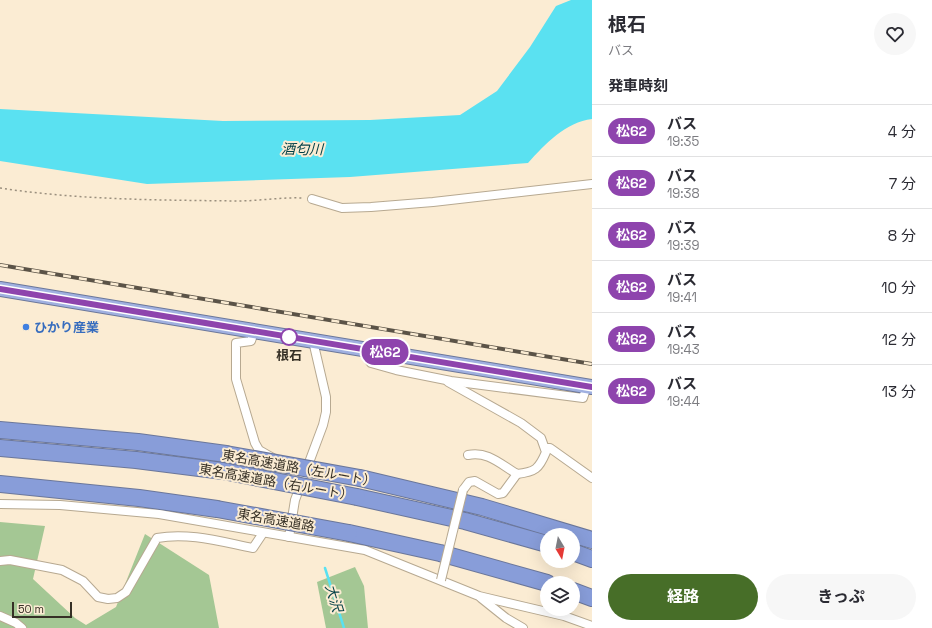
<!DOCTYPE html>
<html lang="ja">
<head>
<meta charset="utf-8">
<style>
  :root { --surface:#fff; --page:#f7f7f7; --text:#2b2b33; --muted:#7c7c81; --line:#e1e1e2; --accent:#476e28 }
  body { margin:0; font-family:"Space Grotesk","Noto Sans JP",sans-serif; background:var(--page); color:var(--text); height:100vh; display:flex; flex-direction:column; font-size:15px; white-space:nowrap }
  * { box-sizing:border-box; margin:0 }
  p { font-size:13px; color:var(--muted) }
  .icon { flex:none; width:22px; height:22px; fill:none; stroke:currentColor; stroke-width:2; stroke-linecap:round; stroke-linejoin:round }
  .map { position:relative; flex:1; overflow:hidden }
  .sheet { display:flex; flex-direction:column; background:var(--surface); width:340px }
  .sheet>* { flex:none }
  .badge { padding:0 8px; border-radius:13px; font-size:14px; line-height:26px }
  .needle { width:26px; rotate:170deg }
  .controls { position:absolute; left:540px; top:528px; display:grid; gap:8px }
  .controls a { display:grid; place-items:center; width:40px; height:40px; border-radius:50%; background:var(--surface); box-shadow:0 4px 16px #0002; font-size:20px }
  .scale { position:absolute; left:12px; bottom:10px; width:60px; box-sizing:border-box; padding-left:4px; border:2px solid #363026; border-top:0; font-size:11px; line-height:14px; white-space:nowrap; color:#363026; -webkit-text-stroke:3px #fbecd3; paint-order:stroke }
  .map>.badge { position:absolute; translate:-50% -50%; box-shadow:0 0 0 2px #fff }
  h2 { padding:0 16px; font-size:15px; line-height:36px }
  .round { display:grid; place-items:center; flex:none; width:42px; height:42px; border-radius:21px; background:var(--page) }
  .headline { display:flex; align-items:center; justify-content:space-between; height:68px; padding:0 16px }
  h1 { font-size:19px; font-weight:700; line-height:30px }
  .action { display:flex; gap:8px; margin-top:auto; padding:8px 16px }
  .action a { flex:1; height:46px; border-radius:24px; background:var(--accent); color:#fff; font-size:16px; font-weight:700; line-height:46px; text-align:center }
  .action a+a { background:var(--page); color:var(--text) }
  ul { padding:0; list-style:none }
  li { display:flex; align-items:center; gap:12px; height:52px; padding:0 16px; border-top:1px solid var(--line) }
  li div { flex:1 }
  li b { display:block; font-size:15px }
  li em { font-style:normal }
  li .badge { min-width:44px; font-weight:700; text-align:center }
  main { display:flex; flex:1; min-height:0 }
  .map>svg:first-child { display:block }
  .green { fill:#a4c794 }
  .water { fill:#5ae1f1 }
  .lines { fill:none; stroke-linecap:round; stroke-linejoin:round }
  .stream { stroke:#5ae1f1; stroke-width:2.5 }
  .minor-casing { stroke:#b7a991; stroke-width:10 }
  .trunk-casing { stroke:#6b779a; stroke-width:16 }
  .motorway-casing { stroke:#6b779a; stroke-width:18 }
  .path { stroke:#9a8f7e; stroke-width:1.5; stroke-dasharray:2 3; stroke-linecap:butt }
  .minor { stroke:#fff; stroke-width:8 }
  .trunk { stroke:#a0b0e0; stroke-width:14 }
  .motorway { stroke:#889dd9; stroke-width:16 }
  .rail-casing { stroke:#5b5347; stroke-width:4 }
  .rail { stroke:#fbecd3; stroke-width:2.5; stroke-dasharray:8; stroke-linecap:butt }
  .minor-bridge-casing { stroke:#b7a991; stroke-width:10; stroke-linecap:butt }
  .motorway-bridge-casing { stroke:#6b779a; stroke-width:18; stroke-linecap:butt }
  .minor-bridge { stroke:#fff; stroke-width:8 }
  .motorway-bridge { stroke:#889dd9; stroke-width:16 }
  .line-casing { stroke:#fff; stroke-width:9 }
  .line { stroke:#8e44ad; stroke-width:6 }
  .shop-dot { fill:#3f7fe0; stroke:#fbecd3; stroke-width:1.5 }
  .stop-dot { fill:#fff; stroke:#8e44ad; stroke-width:2 }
  .labels { text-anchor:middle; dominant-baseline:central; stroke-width:4; stroke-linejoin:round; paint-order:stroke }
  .shop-label { font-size:13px; font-weight:bold; fill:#366cbe; stroke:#fbecd3; text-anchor:start }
  .stop-label { font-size:13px; font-weight:bold; fill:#363026; stroke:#fbecd3 }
  .street-label { font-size:13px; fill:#363026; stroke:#fbecd3 }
  .water-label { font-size:14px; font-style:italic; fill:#003f46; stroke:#fbecd3 }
</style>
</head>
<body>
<main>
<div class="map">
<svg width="592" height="628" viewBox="0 0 592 628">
  <rect width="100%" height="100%" fill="#fbecd3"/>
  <!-- green -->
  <g class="green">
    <polygon points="0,522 45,526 33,579 75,618 86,625 116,607 145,534 209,575 219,628 0,628"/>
    <polygon points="355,567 364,586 368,628 326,628 317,582"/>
  </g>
  <!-- water -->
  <path class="water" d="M571,0H592V119C566,122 545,144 528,163L350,177L147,184L0,161V109L223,121L370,120L460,115L497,91L530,47L556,6Z"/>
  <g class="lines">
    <!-- stream -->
    <polyline class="stream" points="325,568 344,628"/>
    <!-- minor casing -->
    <g class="minor-casing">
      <g id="minor">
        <polyline points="312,199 342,208 371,207 433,202 592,184"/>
        <polyline points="254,332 251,341 236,343 236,379 255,443 259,450 273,458"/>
        <polyline points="366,349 366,356 371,363 396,370 451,381 583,398 587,386"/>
        <path d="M448,382L521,423L541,438L546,452C539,469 535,472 517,474C500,464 488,451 468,455"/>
        <polyline points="545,448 550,448 592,478"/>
        <polyline points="463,490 469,482 475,481 498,494 503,493 517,474"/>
        <polyline points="0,504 60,505 159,514 365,550 479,596 564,616 592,626"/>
        <polyline points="289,537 295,500 323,425 326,412 326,397 313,341"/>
        <path d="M0,561L10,560L62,570L83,581L98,597L108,599L117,598L126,592L157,538C189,532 222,542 253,548L263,533"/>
        <polyline points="481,598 506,618 523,628"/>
        <polyline points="0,616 16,623 22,628"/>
      </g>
    </g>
    <!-- trunk casing -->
    <g class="trunk-casing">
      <polyline id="trunk" points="0,289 592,387"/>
    </g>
    <!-- motorway casing -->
    <g class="motorway-casing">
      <g id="motorway">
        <polyline points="0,430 138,442 226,454"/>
        <polyline points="0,448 136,460 223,471"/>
        <polyline points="360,478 482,507 592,540"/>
        <polyline points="0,484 139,498 217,509"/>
        <polyline points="357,497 465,521 547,544"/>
        <polyline points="349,533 440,553 547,583"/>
        <polyline points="573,552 592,559"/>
        <polyline points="573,591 592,598"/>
      </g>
    </g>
    <!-- path -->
    <path class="path" d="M0,188C78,200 158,200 237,201C259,201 281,197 303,198"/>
    <!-- minor -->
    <use href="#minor" class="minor"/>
    <!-- trunk -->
    <use href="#trunk" class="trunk"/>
    <!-- motorway -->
    <use href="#motorway" class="motorway"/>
    <!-- rail casing -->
    <g class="rail-casing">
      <polyline id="rail" points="0,265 592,364"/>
    </g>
    <!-- rail -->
    <use href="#rail" class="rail"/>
    <!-- minor-bridge casing -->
    <g class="minor-bridge-casing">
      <polyline id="minor-bridge" points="441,580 463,490"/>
    </g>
    <!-- motorway-bridge casing -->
    <g class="motorway-bridge-casing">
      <g id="motorway-bridge">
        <polyline points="226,454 360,478"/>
        <polyline points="223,471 357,497"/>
        <polyline points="217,509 349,533"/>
      </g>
    </g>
    <!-- minor-bridge -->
    <use href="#minor-bridge" class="minor-bridge"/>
    <!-- motorway-bridge -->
    <use href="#motorway-bridge" class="motorway-bridge"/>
  </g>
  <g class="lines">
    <!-- line casing -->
    <g class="line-casing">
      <polyline id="line" points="0,289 592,387"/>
    </g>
    <!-- line -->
    <use href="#line" class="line"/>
  </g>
  <!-- markers -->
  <circle class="shop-dot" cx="26" cy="327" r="4"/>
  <circle class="stop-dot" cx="289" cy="337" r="8"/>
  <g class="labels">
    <!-- shop labels -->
    <g class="shop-label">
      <text x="34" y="327">ひかり産業</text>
    </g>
    <!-- stop labels -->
    <g class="stop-label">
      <text x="289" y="355">根石</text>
    </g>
    <!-- street labels -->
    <g class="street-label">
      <text transform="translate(299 468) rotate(10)">東名高速道路（左ルート）</text>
      <text transform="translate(276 482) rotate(10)">東名高速道路（右ルート）</text>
      <text transform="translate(276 520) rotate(10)">東名高速道路</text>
    </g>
    <!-- water labels -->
    <g class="water-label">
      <text transform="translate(302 149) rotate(1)">酒匂川</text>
      <text transform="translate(334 598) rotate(73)">大沢</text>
    </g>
  </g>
</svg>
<div class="controls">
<a><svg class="needle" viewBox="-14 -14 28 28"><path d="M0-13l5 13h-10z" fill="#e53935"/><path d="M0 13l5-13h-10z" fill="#7c7c81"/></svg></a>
<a><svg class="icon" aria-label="layers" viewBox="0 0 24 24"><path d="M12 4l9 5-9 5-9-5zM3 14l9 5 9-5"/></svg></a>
</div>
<div class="scale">50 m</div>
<b class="badge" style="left:385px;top:352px;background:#8e44ad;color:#fff">松62</b>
</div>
<section class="sheet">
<div class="headline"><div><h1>根石</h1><p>バス</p></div><a class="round"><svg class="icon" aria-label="heart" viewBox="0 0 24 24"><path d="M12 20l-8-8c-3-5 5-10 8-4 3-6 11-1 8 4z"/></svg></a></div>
<h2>発車時刻</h2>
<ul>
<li><span class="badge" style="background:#8e44ad;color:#fff">松62</span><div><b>バス</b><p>19:35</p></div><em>4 分</em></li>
<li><span class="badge" style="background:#8e44ad;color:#fff">松62</span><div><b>バス</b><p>19:38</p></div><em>7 分</em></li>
<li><span class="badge" style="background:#8e44ad;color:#fff">松62</span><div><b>バス</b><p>19:39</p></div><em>8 分</em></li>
<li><span class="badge" style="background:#8e44ad;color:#fff">松62</span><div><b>バス</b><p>19:41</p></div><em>10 分</em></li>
<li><span class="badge" style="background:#8e44ad;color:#fff">松62</span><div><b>バス</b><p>19:43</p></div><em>12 分</em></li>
<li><span class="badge" style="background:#8e44ad;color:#fff">松62</span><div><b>バス</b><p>19:44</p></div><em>13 分</em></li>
</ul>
<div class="action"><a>経路</a><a>きっぷ</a></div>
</section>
</main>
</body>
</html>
